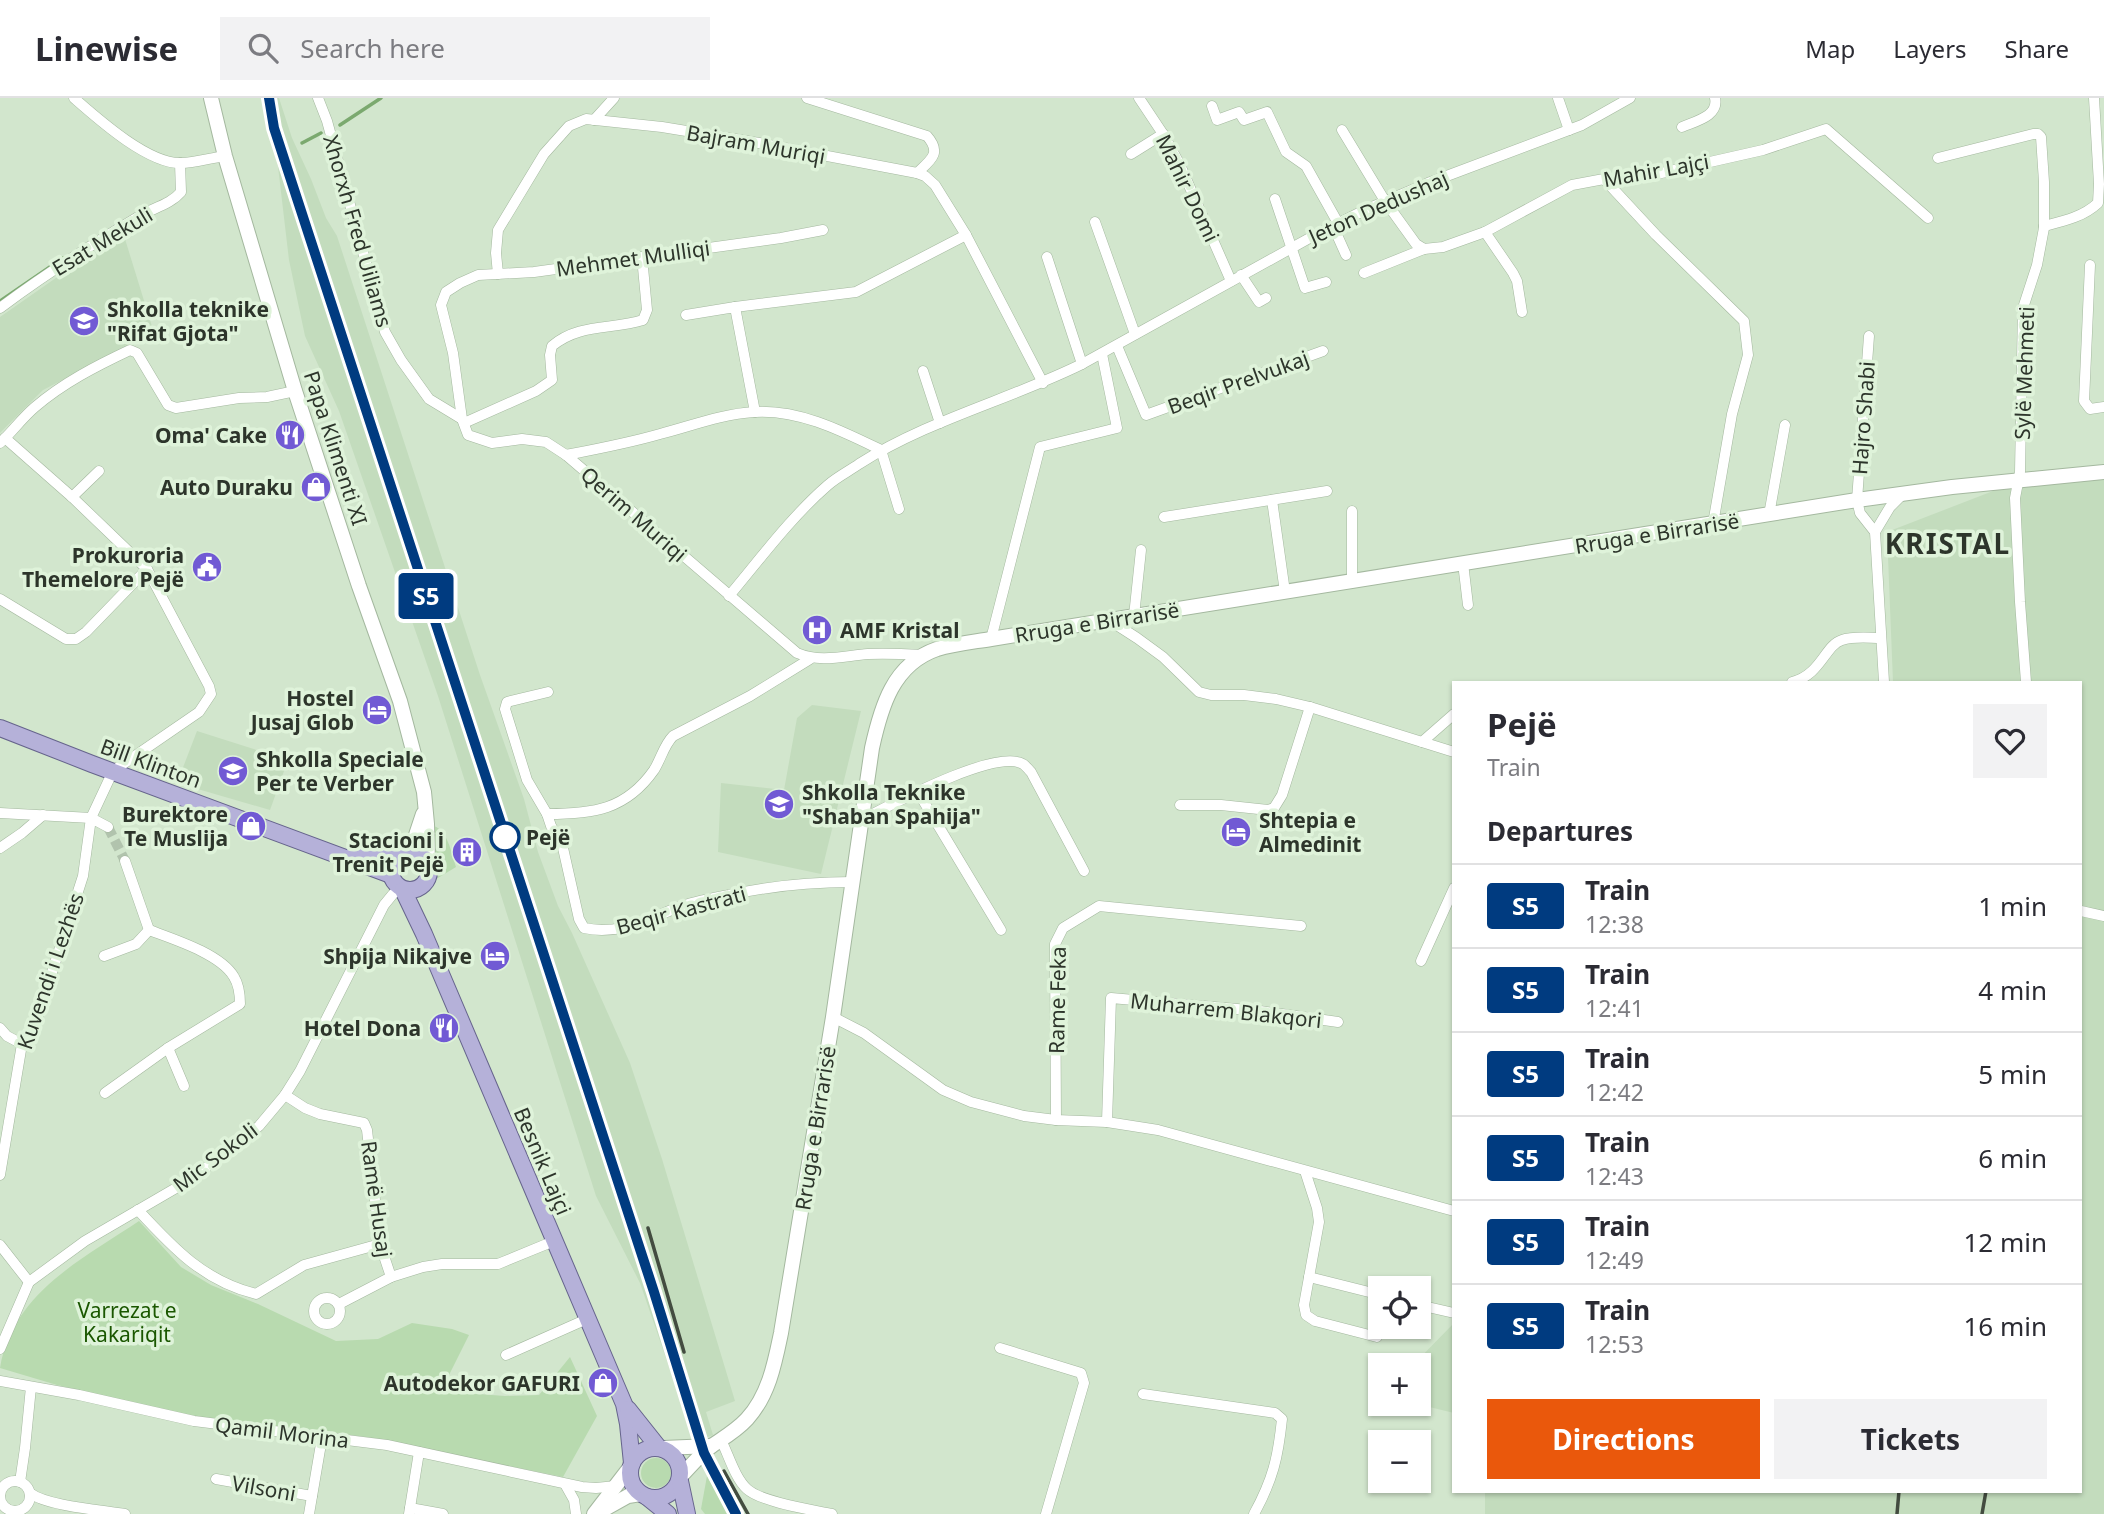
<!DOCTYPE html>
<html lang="en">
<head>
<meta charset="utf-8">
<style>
  :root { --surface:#fff; --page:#f2f2f3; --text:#2b2b33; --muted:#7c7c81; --line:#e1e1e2; --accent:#ea580c }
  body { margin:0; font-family:"Noto Sans",sans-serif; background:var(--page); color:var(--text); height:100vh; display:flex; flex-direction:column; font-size:26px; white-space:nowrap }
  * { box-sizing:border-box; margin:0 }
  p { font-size:23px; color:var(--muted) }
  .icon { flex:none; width:38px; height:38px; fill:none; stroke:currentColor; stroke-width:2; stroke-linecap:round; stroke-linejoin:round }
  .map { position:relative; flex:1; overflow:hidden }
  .panel { position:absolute; left:1452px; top:583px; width:630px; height:812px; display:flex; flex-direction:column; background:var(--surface); border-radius:0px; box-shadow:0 2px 5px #0004 }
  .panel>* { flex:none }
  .badge { padding:0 14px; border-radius:5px; font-size:24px; line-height:46px }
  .tools { position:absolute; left:1368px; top:1178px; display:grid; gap:14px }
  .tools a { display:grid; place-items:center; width:63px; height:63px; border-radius:0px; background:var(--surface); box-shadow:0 2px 5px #0004; font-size:35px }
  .map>.badge { position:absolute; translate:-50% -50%; box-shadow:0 0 0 4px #fff }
  h2 { padding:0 35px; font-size:26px; line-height:63px }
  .round { display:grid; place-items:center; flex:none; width:74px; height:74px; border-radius:0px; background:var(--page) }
  .overview { display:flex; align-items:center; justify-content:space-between; height:119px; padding:0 35px }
  h1 { font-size:33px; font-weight:700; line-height:52px }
  .action { display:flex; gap:14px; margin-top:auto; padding:14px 35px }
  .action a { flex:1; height:80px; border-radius:0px; background:var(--accent); color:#fff; font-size:28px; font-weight:700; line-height:80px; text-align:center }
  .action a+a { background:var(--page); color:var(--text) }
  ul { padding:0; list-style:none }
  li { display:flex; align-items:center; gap:21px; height:84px; padding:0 35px; border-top:2px solid var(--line) }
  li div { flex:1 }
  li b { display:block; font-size:26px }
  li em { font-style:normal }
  li .badge { min-width:77px; font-weight:700; text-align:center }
  header { display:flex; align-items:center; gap:42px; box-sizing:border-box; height:98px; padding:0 35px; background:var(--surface); border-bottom:2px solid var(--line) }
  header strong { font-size:33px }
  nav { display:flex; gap:38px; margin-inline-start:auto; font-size:24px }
  .search { width:490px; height:63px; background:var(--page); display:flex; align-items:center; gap:18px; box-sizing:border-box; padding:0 24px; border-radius:0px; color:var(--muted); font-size:26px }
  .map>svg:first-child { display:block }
  .built { fill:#c3dcbd }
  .green { fill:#b8daaf }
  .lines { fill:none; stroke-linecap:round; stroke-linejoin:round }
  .stream { stroke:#7ba96f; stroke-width:3.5 }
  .street-tunnel { stroke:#b1c3ad; stroke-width:10; stroke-dasharray:10 5; stroke-linecap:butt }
  .street-casing { stroke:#a4b89f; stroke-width:11 }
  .secondary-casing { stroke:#a4b89f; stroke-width:16 }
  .primary-casing { stroke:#66648c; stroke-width:18 }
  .street { stroke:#fff; stroke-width:10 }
  .secondary { stroke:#fff; stroke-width:14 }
  .primary { stroke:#b5b1d9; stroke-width:16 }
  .rail { stroke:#434c40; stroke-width:3.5 }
  .line-casing { stroke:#fff; stroke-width:16 }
  .line { stroke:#003b80; stroke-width:10 }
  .stop-dot { fill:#fff; stroke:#003b80; stroke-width:3.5 }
  .labels { text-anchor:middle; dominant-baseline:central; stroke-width:7; stroke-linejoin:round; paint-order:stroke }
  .street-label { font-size:21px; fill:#2d352b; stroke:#dff3da }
  .poi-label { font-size:21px; font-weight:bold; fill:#2d352b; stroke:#dff3da; text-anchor:end }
  .stop-label { font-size:21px; font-weight:bold; fill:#2d352b; stroke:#dff3da; text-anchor:start }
  .park-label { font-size:21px; fill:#1a5700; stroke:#dff3da }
  .district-label { font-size:28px; font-weight:bold; letter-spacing:2px; fill:#2d352b; stroke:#dff3da }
</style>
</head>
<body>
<header>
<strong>Linewise</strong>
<div class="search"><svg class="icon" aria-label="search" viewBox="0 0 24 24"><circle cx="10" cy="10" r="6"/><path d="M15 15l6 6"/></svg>Search here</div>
<nav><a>Map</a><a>Layers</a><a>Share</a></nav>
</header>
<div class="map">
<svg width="2104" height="1416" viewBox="0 0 2104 1416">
  <rect width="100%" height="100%" fill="#d2e6cd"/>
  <!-- built -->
  <g class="built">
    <polygon points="263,0 279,0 292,40 311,81 326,120 337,138 480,577 524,701 538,754 558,808 572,835 630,965 662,1061 735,1303 706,1314 713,1337 695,1344 640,1185 596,1098 438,598 339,313 305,238 289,162 275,43"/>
    <polygon points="125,141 154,235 43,292 0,335 0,219 63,175"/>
    <polygon points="2104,374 2104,1416 1485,1416 1485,1393 2081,1393 2081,584 1893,584 1887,434 2019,383"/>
    <polygon points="812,607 861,613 821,776 718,754 721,685 784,692 797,620"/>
    <polygon points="197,633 288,662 270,712 177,685"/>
    <polygon points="1454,1225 1454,1315 1417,1306 1419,1306 1419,1267 1413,1267"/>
  </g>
  <!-- green -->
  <g class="green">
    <path d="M431,727C448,731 451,754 456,769L433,783Z"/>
    <path d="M139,1123L181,1169L211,1187L258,1206L336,1243L378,1241L412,1225L452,1231L469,1237L448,1279L465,1295L505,1298L539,1297L570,1259L597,1318L563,1379L367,1339L195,1318L57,1287L0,1270C12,1196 82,1161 139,1123Z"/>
    <circle cx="656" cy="1375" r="15"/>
    <polygon points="707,1378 729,1416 705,1416 701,1411"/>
  </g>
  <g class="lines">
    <!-- stream -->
    <g class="stream">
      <polyline points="340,27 381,0"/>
      <polyline points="302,45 321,35"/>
      <polyline points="0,203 63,160"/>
    </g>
    <!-- street-tunnel -->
    <polyline class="street-tunnel" points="108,729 125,763"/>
    <!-- street casing -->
    <g class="street-casing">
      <g id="street">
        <path d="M74,0C98,21 148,66 181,65C195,65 210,60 225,58"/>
        <polyline points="318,0 327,23 385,234 401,262 429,301 462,321"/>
        <path d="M807,0L927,38C942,55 931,62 917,75"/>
        <polyline points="1139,0 1163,36 1180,67 1231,183"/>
        <polyline points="1558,0 1569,32"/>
        <polyline points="1212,8 1217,22 1239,14 1244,22 1267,14 1286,54 1306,68 1338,125"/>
        <polyline points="594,22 614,0"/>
        <path d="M1682,29C1696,23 1719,18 1715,0"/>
        <polyline points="1342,32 1385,103 1416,146 1424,151 1443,149 1485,134 1572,87 1604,81 1648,78 1763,52 1826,31 1928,120"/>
        <polyline points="1131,56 1163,36"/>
        <polyline points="1938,60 2033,36 2038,36 2041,39 2044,84 2044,130 2037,167 2023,210 2020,374 2015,400 2020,504 2026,584"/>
        <polyline points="1604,81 1656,137 1744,223 1748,257 1732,316 1713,426"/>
        <polyline points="1275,101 1305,190 1326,184"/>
        <polyline points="1095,124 1135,236"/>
        <polyline points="1333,128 1346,157"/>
        <path d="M2044,128C2064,123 2083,119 2098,105L2099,86L2094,0"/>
        <path d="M823,132L781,140L534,174L478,177L460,185L446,194L441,207L453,255L462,321L468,337L492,345L522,341L546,344L566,357L797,555C821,565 843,558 868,556C886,555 905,556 923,557"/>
        <polyline points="1485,134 1513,175 1517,183 1522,214"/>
        <polyline points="1047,159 1082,266"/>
        <polyline points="2090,167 2084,303 2090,311 2104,309"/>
        <polyline points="1364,175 1424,151"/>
        <polyline points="498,176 496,155 498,132 544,56 569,28 586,21 662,29 759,45 917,75 925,78 935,87 966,137 1043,285"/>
        <polyline points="1241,177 1259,204 1266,200"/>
        <polyline points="735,209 856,194 966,137"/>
        <path d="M0,210C44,177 91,147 138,119C152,110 170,107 181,94L180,65"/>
        <polyline points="686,217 735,209 755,314"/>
        <polyline points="1869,238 1857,402 1860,415 1875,434 1884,584"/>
        <polyline points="1117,248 1146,317 1323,253"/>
        <polyline points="923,273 940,325"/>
        <path d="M464,325L536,293L552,282L550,257L552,248C579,225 612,232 643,222L647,212L642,159"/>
        <path d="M0,345C12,334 22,320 35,309C63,285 96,268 130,252L137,255L168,307L176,310L239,300L267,299L295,293"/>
        <path d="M566,357C597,351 629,345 660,336C691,328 722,316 754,314C799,311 842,333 881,352L899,411"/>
        <polyline points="72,399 99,373"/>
        <polyline points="1272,402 1285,494"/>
        <polyline points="1769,417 1785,327"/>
        <polyline points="1164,419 1327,393"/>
        <polyline points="1875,434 1890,409 1903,396"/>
        <polyline points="1463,465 1468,507"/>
        <polyline points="1352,483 1352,413"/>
        <path d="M729,498C760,461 792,418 828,387C837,379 849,373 859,366C928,322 1009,302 1082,266L1315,137L1367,111L1428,85L1582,27L1630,0"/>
        <polyline points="0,501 66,541 76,541 86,534 147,471"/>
        <polyline points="1134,518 1141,452"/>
        <polyline points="1109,522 1137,540 1163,559 1199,594 1211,597 1244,597 1276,601 1310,609 1454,654"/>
        <polyline points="991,541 1040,349 1117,330 1102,256"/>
        <path d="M1792,584C1821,577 1825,547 1842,542C1853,538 1869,540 1881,540"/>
        <path d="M548,594L507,604L505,611L527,682L547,716L551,728L563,750L579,821L584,830C620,838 649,820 682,808C697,803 713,800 729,797C770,788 810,784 852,784"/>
        <polyline points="1422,644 1454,616"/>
        <polyline points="918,694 1001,832"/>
        <polyline points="1180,707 1221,707 1268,712 1274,710 1282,697 1310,609"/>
        <polyline points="0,715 91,720 108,729"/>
        <path d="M547,716C593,716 626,712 654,672C661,661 664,647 673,638L750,598L810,561"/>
        <path d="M861,722C889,708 995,650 1023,666C1026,668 1028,671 1031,674L1084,773"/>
        <polyline points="0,750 22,735 43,717"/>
        <polyline points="125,763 149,832"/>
        <polyline points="2081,813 2104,818"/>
        <polyline points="104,858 136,846 149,832"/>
        <polyline points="1421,863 1454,790"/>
        <polyline points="833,919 864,935 943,992 971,1004 1024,1018 1056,1022 1107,1024 1158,1032 1454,1113"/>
        <polyline points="0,930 7,938 22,946"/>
        <polyline points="168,950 184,988"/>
        <path d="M105,995L168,950L240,906C240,897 239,887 234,879C221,856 173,841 149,832"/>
        <polyline points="285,997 305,1010 320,1016 364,1025 367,1032 380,1146 391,1179"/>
        <polyline points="1056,1022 1055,846 1063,830 1099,808 1301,828"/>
        <polyline points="1107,1024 1111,900 1260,913 1338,924"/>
        <polyline points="1305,1073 1317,1110 1319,1124 1304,1207 1306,1217 1315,1223 1377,1239"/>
        <polyline points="0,1077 22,946 36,924 83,778 91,720 113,673 199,614 211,596 209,588 147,471 72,399 5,340"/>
        <path d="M138,1112C174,1151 204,1183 256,1196L304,1167L380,1146"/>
        <polyline points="0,1147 29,1184"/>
        <polyline points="1309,1179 1381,1197"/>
        <circle cx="327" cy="1213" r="13"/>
        <polyline points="339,1206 391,1179 423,1169 442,1166 498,1166 554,1143"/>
        <polyline points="1419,1207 1454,1215"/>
        <polyline points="1000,1250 1081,1275 1084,1285 1046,1416"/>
        <polyline points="0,1251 29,1184 85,1143 176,1090 227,1055 259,1028 285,997 300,973 384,807 393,796 400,790"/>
        <polyline points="506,1257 587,1221"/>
        <polyline points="0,1283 79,1297 194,1323 387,1347 582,1389 596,1390 616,1388"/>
        <path d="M1143,1296L1275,1315L1282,1321C1278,1360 1273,1381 1254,1416"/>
        <path d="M721,1342C729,1358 735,1380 747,1391C761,1404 813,1412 832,1416"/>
        <polyline points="216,1381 312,1398"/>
        <circle cx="15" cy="1398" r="15"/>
        <polyline points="20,1384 25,1350 31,1289"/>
        <polyline points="565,1386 574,1402 576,1416"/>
        <path d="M30,1395C47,1408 101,1412 125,1416"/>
        <polyline points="410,1410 443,1416"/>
        <polyline points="309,1416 322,1340"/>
        <polyline points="409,1416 419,1354"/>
      </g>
    </g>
    <!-- secondary casing -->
    <g class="secondary-casing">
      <g id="secondary">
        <polyline points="211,0 225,58 295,293 359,488 400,603 424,694 427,726 428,765"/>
        <polyline points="404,755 415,740 423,716"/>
        <polyline points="663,1350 711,1348"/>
        <path d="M681,1378C691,1368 701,1355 713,1347C725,1339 737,1332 747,1321C769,1297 775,1264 781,1235L833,919L872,650C881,609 893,566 937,551C954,546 973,544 991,541L1857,402L1952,389L2104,374"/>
        <polyline points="601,1413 628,1398 641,1396"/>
        <polyline points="594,1416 631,1368"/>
      </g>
    </g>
    <!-- primary casing -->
    <g class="primary-casing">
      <g id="primary">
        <polyline points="0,630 92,666 391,777"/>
        <circle cx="410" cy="773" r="19"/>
        <polyline points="353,757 371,759 399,757"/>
        <polyline points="403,792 424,836 624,1306 628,1326 632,1365"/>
        <polyline points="628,1311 659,1350"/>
        <circle cx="655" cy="1375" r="25"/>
        <polyline points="680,1383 687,1416"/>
        <polyline points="647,1399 668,1416"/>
      </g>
    </g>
    <!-- street -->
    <use href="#street" class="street"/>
    <!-- secondary -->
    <use href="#secondary" class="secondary"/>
    <!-- primary -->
    <use href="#primary" class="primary"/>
    <!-- rail -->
    <g class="rail">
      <polyline points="269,0 274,30 654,1194 704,1355 736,1416"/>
      <polyline points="648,1130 684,1254"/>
      <polyline points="724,1373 748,1416"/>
      <polyline points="1897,1416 1899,1393"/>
      <polyline points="1982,1416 1986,1393"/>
    </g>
  </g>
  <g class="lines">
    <!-- line casing -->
    <g class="line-casing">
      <polyline id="line" points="269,0 274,30 654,1194 704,1355 736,1416"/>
    </g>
    <!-- line -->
    <use href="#line" class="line"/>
  </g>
  <!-- icons -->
  <defs>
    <g id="school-disc" transform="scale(1.575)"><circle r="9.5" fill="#715ad4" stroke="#dff3da"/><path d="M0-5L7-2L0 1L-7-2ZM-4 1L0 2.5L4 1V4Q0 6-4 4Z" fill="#fff"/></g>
    <g id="restaurant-disc" transform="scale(1.575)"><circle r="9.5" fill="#715ad4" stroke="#dff3da"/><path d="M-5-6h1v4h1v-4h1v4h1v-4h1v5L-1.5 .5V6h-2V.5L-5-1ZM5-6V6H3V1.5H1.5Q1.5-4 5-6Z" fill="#fff"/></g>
    <g id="shop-disc" transform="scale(1.575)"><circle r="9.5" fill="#715ad4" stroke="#dff3da"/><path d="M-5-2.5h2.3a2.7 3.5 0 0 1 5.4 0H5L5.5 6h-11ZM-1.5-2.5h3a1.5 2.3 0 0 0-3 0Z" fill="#fff"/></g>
    <g id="civic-disc" transform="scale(1.575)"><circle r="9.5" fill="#715ad4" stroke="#dff3da"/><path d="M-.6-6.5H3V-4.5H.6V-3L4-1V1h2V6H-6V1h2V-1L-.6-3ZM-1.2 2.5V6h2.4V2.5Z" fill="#fff"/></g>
    <g id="hospital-disc" transform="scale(1.575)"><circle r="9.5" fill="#715ad4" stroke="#dff3da"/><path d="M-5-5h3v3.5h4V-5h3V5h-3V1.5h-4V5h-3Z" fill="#fff"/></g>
    <g id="hotel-disc" transform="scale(1.575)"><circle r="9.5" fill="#715ad4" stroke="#dff3da"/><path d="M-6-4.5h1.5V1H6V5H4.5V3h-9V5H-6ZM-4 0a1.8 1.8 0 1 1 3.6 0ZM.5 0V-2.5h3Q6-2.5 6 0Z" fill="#fff"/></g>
    <g id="building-disc" transform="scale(1.575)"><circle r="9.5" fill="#715ad4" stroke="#dff3da"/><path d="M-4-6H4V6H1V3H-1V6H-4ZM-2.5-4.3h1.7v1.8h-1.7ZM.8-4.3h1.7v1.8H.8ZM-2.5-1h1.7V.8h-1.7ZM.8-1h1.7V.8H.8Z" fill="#fff"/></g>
  </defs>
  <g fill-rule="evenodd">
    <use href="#school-disc" x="84" y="223"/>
    <use href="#restaurant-disc" x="290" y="337"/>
    <use href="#shop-disc" x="316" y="389"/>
    <use href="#civic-disc" x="207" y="469"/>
    <use href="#hospital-disc" x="817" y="532"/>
    <use href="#hotel-disc" x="377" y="612"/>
    <use href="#school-disc" x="233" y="673"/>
    <use href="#school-disc" x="779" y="706"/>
    <use href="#shop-disc" x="251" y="728"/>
    <use href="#hotel-disc" x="1236" y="734"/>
    <use href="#building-disc" x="467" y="754"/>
    <use href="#hotel-disc" x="495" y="858"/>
    <use href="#restaurant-disc" x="444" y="930"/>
    <use href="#shop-disc" x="603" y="1285"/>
  </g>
  <!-- markers -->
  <circle class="stop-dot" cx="505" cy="739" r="14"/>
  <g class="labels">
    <!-- street labels -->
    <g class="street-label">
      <text transform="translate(756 46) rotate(10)">Bajram Muriqi</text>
      <text transform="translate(1656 72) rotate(-10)">Mahir Lajçi</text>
      <text transform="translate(1188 90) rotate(64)">Mahir Domi</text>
      <text transform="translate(1378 109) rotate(-24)">Jeton Dedushaj</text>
      <text transform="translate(358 133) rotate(74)">Xhorxh Fred Uiliams</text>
      <text transform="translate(102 143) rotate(-31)">Esat Mekuli</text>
      <text transform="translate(633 160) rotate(-8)">Mehmet Mulliqi</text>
      <text transform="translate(2024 275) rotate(-88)">Sylë Mehmeti</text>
      <text transform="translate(1238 284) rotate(-20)">Beqir Prelvukaj</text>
      <text transform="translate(1863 320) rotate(-86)">Hajro Shabi</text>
      <text transform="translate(336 350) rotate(72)">Papa Klimenti XI</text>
      <text transform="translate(634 416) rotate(41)">Qerim Muriqi</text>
      <text transform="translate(1657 435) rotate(-9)">Rruga e Birrarisë</text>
      <text transform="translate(1097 524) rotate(-9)">Rruga e Birrarisë</text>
      <text transform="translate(151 665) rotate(20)">Bill Klinton</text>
      <text transform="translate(681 812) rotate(-15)">Beqir Kastrati</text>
      <text transform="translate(50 873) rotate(-71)">Kuvendi i Lezhës</text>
      <text transform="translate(1057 902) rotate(-89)">Rame Feka</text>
      <text transform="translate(1226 912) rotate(6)">Muharrem Blakqori</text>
      <text transform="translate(815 1030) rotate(-81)">Rruga e Birrarisë</text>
      <text transform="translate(215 1059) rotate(-37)">Mic Sokoli</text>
      <text transform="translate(543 1063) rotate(67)">Besnik Lajçi</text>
      <text transform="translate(377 1101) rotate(82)">Ramë Husaj</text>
      <text transform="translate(282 1334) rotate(7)">Qamil Morina</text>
      <text transform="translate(264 1390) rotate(10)">Vilsoni</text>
    </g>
    <!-- poi labels -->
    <g class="poi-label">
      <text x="107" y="211" text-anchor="start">Shkolla teknike<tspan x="107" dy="24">"Rifat Gjota"</tspan></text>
      <text x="267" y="337">Oma' Cake</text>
      <text x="293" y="389">Auto Duraku</text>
      <text x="184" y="457">Prokuroria<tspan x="184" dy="24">Themelore Pejë</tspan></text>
      <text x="840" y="532" text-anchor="start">AMF Kristal</text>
      <text x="354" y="600">Hostel<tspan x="354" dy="24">Jusaj Glob</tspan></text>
      <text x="256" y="661" text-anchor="start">Shkolla Speciale<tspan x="256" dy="24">Per te Verber</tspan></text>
      <text x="802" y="694" text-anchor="start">Shkolla Teknike<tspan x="802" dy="24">"Shaban Spahija"</tspan></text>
      <text x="228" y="716">Burektore<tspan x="228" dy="24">Te Muslija</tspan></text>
      <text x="1259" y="722" text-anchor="start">Shtepia e<tspan x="1259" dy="24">Almedinit</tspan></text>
      <text x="444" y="742">Stacioni i<tspan x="444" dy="24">Trenit Pejë</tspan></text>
      <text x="472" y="858">Shpija Nikajve</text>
      <text x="421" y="930">Hotel Dona</text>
      <text x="580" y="1285">Autodekor GAFURI</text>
    </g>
    <!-- stop labels -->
    <g class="stop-label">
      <text x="526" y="739">Pejë</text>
    </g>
    <!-- park labels -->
    <g class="park-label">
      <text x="127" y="1212">Varrezat e<tspan x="127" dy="24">Kakariqit</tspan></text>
    </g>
    <!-- district labels -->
    <g class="district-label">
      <text x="1948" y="445">KRISTAL</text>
    </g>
  </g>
</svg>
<div class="tools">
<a><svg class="icon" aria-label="locate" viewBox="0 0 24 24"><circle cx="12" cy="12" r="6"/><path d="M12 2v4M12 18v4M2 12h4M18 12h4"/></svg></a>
<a>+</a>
<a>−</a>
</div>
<b class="badge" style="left:426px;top:498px;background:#003b80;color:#fff">S5</b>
<section class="panel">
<div class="overview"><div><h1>Pejë</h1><p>Train</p></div><a class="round"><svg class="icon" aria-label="heart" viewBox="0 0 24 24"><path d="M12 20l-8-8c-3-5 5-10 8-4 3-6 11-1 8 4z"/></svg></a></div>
<h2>Departures</h2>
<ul>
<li><span class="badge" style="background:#003b80;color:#fff">S5</span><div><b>Train</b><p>12:38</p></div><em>1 min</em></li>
<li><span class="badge" style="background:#003b80;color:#fff">S5</span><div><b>Train</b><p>12:41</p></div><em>4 min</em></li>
<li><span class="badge" style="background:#003b80;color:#fff">S5</span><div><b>Train</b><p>12:42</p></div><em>5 min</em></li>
<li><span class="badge" style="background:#003b80;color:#fff">S5</span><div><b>Train</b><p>12:43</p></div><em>6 min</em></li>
<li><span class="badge" style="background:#003b80;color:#fff">S5</span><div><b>Train</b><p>12:49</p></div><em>12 min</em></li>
<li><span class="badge" style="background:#003b80;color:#fff">S5</span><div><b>Train</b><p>12:53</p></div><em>16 min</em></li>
</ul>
<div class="action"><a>Directions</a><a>Tickets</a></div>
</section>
</div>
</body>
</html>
